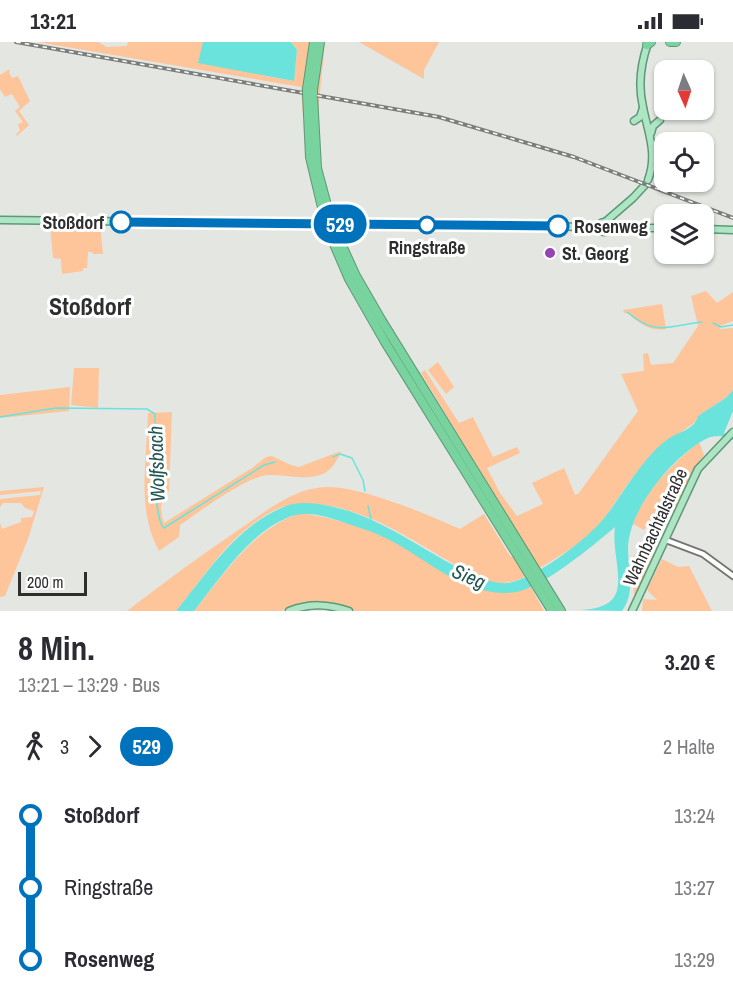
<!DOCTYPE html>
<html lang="de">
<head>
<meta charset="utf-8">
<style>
  :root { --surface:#fff; --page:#f7f7f7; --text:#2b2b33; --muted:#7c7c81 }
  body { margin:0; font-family:"Archivo Narrow",sans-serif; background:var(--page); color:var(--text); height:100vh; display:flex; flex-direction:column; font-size:22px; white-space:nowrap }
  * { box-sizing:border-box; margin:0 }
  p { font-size:20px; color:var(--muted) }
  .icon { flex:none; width:33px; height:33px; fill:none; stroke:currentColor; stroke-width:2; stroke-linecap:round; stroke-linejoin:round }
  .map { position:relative; height:569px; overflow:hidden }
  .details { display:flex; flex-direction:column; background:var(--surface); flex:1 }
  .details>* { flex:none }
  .badge { padding:0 12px; border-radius:20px; font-size:21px; line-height:39px }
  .needle { width:39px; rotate:177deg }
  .controls { position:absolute; left:654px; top:18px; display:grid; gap:12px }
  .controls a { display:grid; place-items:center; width:60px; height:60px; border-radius:12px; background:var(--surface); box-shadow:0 2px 4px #0004; font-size:30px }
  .scale { position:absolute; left:18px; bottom:15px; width:69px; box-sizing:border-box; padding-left:6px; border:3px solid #2d2e2d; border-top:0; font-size:16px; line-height:21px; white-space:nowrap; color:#2d2e2d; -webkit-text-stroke:4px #fff; paint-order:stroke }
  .map>.badge { position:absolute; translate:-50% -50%; box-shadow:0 0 0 3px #fff }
  .legs { display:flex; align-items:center; gap:9px; height:66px; padding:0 18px; font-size:20px }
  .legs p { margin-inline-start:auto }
  .headline { display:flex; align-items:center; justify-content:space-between; height:102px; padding:0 18px }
  h1 { font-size:33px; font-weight:800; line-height:45px }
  ul { padding:0 18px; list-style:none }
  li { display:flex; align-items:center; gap:21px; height:72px; font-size:22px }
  li i { display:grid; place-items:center; width:9px; height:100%; margin:0 8px; background:currentColor }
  li i::after { content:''; width:15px; height:15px; margin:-8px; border:4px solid; border-radius:50%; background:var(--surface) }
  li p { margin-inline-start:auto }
  li:first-child i { background:linear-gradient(#0000 50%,currentColor 0) }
  li:last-child i { background:linear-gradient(currentColor 50%,#0000 0) }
  .status { display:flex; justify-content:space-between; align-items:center; height:42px; padding:0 30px; background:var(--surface); direction:ltr }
  .status svg { height:16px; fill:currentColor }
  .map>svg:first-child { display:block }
  .green { fill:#fec49a }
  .water { fill:#6ae3dc }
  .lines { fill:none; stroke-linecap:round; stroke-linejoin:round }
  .stream { stroke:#6ae3dc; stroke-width:1.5 }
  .minor-casing { stroke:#737470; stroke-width:8 }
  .major-casing { stroke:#5e9976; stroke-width:9 }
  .highway-casing { stroke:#5e9976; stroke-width:10 }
  .minor { stroke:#fff; stroke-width:4.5 }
  .major { stroke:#aee5c5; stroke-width:6 }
  .highway { stroke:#78d39e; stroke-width:8 }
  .rail-casing { stroke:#7c7e7b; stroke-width:4 }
  .rail { stroke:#fff; stroke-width:1.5; stroke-dasharray:4.5; stroke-linecap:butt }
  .highway-bridge-casing { stroke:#5e9976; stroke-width:10; stroke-linecap:butt }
  .highway-bridge { stroke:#78d39e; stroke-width:8 }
  .line-1-casing { stroke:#fff; stroke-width:14 }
  .line-1 { stroke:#0072bc; stroke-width:9 }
  .stop-1-dot { fill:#fff; stroke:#0072bc; stroke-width:3 }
  .poi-dot { fill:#9644b3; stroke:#fff; stroke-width:2 }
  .labels { text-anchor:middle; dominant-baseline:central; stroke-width:6; stroke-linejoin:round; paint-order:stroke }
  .stop-label { font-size:18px; font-weight:bold; fill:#2d2e2d; stroke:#fff; text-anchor:end }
  .poi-label { font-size:18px; font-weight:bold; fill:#2d2e2d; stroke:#fff; text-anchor:start }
  .street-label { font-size:18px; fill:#2d2e2d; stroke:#fff }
  .water-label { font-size:20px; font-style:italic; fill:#235754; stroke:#fff }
  .district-label { font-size:24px; font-weight:bold; fill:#2d2e2d; stroke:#fff }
</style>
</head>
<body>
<div class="status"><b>13:21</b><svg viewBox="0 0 49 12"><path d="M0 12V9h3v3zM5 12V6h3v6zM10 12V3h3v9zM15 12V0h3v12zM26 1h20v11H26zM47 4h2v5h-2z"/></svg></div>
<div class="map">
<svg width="733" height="569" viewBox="0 0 733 569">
  <rect width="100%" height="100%" fill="#e4e6e2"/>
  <!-- green -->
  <g class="green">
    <polygon points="37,0 98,0 107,5 127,4 128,0 268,0 261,33 294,39 297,8 291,0 325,0 317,80 303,75 301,45"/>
    <polygon points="359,0 439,0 424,28 424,37"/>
    <polygon points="8,28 10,28 9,31 12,36 18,34 30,59 19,69 29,83 17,94 16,92 20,89 18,82 23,80 15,69 20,65 12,52 5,55 0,47 0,33"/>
    <polygon points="50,182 100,182 103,212 93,212 92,210 88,210 87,226 83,226 83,229 62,232 61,217 53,216"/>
    <path d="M706,249L717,261L733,250V279L720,284V287L733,286V348L727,355L698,374V378C682,390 662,402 646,419C631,436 619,455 606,474C590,496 565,511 543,524C532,530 522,538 510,540C487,545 465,529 447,518C401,491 347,455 291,463C272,465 251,483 237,495C214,517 196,545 176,569H127C162,542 197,516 234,491C262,473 291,446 326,445C361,444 426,472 460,487L484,472L510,514L522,517L530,512L421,331L425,328L459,381L473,375L493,415L517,405L520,411L487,426L500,451L517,474L543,462L532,441L564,426L575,453L579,451L638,369L621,332L644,329L643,312L648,311L651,323L673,321L698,284L691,254Z"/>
    <path d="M662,262L666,287C649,290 640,281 627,271H624L623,268Z"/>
    <polygon points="438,320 454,345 446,352 428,328"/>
    <polygon points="74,326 99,326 98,366 71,363"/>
    <polygon points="70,345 69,369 0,376 0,353"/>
    <path d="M172,370L169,449C159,461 160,467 164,481L252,426L266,415L272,414L291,423L299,425L341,409C337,419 331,430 320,433C303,438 287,433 269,433C248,433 199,470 180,483L179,495L159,509C136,467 147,417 148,371Z"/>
    <path d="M699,400L704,413L693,428L675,470L663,464L654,479L657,486L649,481L644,488L633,482C645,447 672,423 699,400Z"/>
    <polygon points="44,445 28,497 5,554 0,555 0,481 2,487 21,480 21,476 32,475 34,469 25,466 21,461 3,461 0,465 0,457 40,453 41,449 0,453 0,449"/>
    <path d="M300,471C327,475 355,482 380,493C429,515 473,564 531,545L544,569H355L330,561L318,560H302L282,569H194C224,532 253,487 300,471Z"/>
    <polygon points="644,508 656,514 637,554 634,552 632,516 637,510"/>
    <polygon points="662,517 678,525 689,524 712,569 642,569 643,557 657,558 647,548"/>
  </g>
  <!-- water -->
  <g class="water">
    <polygon points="203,0 291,0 297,8 294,39 198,21"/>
    <path d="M733,348V369L724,391L733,396V398C716,390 707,395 692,406C664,426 628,472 628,507C628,528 636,550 622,569L581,568C640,565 610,523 615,485C594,503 542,546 516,550C464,558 422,511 379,493C366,487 353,484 340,479C323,474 304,468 287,476C249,491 219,538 194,569H176C208,530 237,483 286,464C304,457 331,464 349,469C394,484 430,513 473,533C483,538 498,542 508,541C536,536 588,497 605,475C614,464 622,450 631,438C642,423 658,401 675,393C683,389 696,385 698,374L727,355Z"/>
  </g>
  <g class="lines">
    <!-- stream -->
    <g class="stream">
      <path d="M627,270C657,295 667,284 702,280"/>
      <polyline points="713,281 721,285 733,283"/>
      <path d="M0,375L56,366L147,367L155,372C155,392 152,477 164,486L264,423L275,420"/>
      <polyline points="333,415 340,412 352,416 363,438 365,449"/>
      <polyline points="368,464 371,477"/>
    </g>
    <!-- minor casing -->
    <g class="minor-casing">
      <polyline id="minor" points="666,498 703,512 733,534"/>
    </g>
    <!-- major casing -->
    <g class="major-casing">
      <g id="major">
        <polyline points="634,79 640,75 643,66"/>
        <polyline points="651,91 653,84 660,78"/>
        <path d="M648,138C658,112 648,91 643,65C638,44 641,21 648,1"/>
        <polyline points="0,178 599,185"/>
        <circle cx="604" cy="185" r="5"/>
        <polyline points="604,181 633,156 645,143"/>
        <polyline points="608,186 664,186"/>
        <polyline points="704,187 733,188"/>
        <path d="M289,569C310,561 328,562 349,569"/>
        <polyline points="632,569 698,427 733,390"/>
      </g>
    </g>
    <!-- highway casing -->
    <g class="highway-casing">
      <g id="highway">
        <polyline points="670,0 676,0"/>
        <polyline points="647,3 651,0"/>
        <polyline points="307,47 314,0"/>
        <polyline points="313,48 320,0"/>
        <polyline points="307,52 310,115 325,178"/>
        <polyline points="313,53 317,126 331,178"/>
        <polyline points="327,186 349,237 385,300 552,569"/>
        <polyline points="334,186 356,234 382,279 561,569"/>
      </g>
    </g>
    <!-- minor -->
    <use href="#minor" class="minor"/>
    <!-- major -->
    <use href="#major" class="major"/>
    <!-- highway -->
    <use href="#highway" class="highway"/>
    <!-- rail casing -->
    <g class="rail-casing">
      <polyline id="rail" points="16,0 439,75 574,115 733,176"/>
    </g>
    <!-- rail -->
    <use href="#rail" class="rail"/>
    <!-- highway-bridge casing -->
    <g class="highway-bridge-casing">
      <g id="highway-bridge">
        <polyline points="307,52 307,47"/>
        <polyline points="313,53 313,48"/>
        <polyline points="325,178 327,186"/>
        <polyline points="331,178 334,186"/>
      </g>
    </g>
    <!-- highway-bridge -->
    <use href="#highway-bridge" class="highway-bridge"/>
  </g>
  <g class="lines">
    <!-- line-1 casing -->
    <g class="line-1-casing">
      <polyline id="line-1" points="121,180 558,184"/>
    </g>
    <!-- line-1 -->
    <use href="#line-1" class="line-1"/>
  </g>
  <!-- markers -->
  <g class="stop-1-dot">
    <circle cx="121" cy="180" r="10"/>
    <circle cx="427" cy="183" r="8"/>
    <circle cx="558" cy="184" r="10"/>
  </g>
  <circle class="poi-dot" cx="550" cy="211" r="6"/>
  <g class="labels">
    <!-- stop labels -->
    <g class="stop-label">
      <text x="104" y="180">Stoßdorf</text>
      <text x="574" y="184" text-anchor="start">Rosenweg</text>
      <text x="427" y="205" text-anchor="middle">Ringstraße</text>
    </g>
    <!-- poi labels -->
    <g class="poi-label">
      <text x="562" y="211">St. Georg</text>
    </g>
    <!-- street labels -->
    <g class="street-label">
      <text transform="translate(655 485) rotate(-65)">Wahnbachtalstraße</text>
    </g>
    <!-- water labels -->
    <g class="water-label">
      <text transform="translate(156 422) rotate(-92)">Wolfsbach</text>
      <text transform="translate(469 534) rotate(23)">Sieg</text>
    </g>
    <!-- district labels -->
    <g class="district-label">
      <text x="90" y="264">Stoßdorf</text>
    </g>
  </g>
</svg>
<div class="controls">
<a><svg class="needle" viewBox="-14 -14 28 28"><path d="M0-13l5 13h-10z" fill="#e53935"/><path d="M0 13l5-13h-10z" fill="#7c7c81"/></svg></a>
<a><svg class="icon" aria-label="locate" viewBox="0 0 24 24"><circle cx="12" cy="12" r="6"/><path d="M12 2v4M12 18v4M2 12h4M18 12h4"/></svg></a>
<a><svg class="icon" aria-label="layers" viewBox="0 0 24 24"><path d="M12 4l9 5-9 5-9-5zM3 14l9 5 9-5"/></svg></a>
</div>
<div class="scale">200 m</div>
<b class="badge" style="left:340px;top:182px;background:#0072bc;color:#fff">529</b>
</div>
<section class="details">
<div class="headline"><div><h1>8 Min.</h1><p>13:21 – 13:29 · Bus</p></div><b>3.20 €</b></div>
<div class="legs"><svg class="icon" aria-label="walk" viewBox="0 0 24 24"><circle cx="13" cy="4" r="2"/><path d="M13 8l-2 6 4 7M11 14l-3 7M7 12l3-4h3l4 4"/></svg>3<svg class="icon" aria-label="forward" viewBox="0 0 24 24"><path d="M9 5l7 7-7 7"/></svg><b class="badge" style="background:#0072bc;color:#fff">529</b><p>2 Halte</p></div>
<ul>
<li><i style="color:#0072bc"></i><b>Stoßdorf</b><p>13:24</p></li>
<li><i style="color:#0072bc"></i><span>Ringstraße</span><p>13:27</p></li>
<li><i style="color:#0072bc"></i><b>Rosenweg</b><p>13:29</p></li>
</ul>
</section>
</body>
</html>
